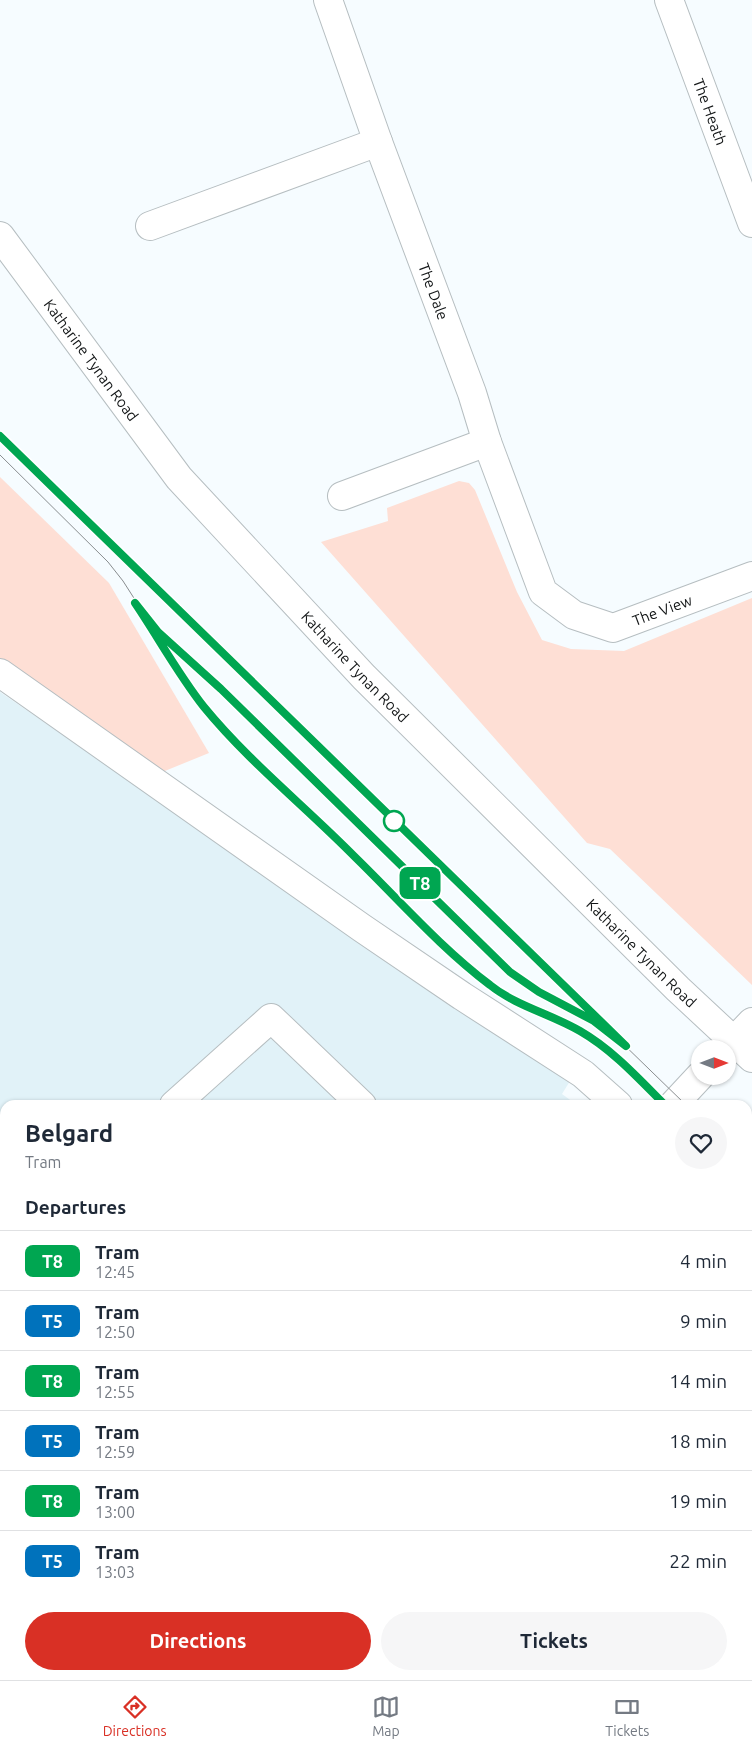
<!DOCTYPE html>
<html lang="en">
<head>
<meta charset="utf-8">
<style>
  :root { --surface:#fff; --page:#f6f6f7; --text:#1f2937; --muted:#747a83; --line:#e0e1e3; --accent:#d93025 }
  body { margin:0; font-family:Ubuntu,sans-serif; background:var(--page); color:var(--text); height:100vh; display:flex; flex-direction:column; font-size:19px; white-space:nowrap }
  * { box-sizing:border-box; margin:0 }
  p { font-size:16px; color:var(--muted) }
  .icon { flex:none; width:28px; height:28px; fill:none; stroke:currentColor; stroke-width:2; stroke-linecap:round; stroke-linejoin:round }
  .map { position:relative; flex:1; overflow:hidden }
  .side { position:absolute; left:0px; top:1100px; width:752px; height:580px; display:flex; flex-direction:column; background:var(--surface); border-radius:15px 15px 0 0; box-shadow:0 1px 4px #0004 }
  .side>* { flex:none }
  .badge { padding:0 10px; border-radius:8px; font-size:18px; line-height:32px }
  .needle { width:32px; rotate:90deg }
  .tools { position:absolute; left:691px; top:1040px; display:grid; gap:10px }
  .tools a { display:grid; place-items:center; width:45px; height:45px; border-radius:50%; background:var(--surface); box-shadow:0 1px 4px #0004; font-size:25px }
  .map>.badge { position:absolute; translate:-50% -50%; box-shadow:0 0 0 2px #fff }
  h2 { padding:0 25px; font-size:19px; line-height:45px }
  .round { display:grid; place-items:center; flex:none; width:52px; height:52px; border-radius:26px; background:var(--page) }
  .overview { display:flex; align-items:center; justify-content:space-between; height:85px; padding:0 25px }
  h1 { font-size:24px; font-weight:600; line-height:38px }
  .primary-button { display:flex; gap:10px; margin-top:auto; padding:10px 25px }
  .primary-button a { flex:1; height:58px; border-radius:30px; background:var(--accent); color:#fff; font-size:20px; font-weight:600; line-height:58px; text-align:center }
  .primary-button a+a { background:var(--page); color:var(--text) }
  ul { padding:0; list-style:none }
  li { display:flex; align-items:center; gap:15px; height:60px; padding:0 25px; border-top:1px solid var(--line) }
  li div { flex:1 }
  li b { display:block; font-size:19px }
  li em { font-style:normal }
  li .badge { min-width:55px; font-weight:700; text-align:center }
  .tabs { display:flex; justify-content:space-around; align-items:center; height:70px; border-top:1px solid var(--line); background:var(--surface); font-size:14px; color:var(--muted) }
  .tabs a { display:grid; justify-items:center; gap:2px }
  .tabs .selected { color:var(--accent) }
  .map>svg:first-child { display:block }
  .built { fill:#e1f2f8 }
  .green { fill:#fedfd5 }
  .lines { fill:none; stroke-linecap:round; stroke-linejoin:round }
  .minor-casing { stroke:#b6bec1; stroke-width:30 }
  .major-casing { stroke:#b6bec1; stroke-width:30 }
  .minor { stroke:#fff; stroke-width:28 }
  .major { stroke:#fff; stroke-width:28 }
  .tram { stroke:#898d8f; stroke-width:1 }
  .line-casing { stroke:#fff; stroke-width:11 }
  .line { stroke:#00a651; stroke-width:8 }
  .stop-dot { fill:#fff; stroke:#00a651; stroke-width:2.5 }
  .labels { text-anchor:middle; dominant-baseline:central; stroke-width:4; stroke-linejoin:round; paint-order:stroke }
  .street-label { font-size:15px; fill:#131617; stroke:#f6fcff }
</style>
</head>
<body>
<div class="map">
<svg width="752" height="1680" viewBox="0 0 752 1680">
  <rect width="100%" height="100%" fill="#f6fcff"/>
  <!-- built -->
  <g class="built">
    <polygon points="0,692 570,1081 562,1094 577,1105 5,1105 5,1675 68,1675 63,1680 0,1680"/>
    <polygon points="748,1211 752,1216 752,1608 748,1612"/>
    <polygon points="142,1675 265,1675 269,1680 137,1680"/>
    <polygon points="386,1675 677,1675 672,1680 390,1680"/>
  </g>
  <!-- green -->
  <g class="green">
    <polygon points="0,477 109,583 209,753 155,775 0,666"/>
    <polygon points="459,481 469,483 475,490 517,592 542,640 571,649 624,651 752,598 752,985 610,849 587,843 321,542 388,521 387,508"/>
  </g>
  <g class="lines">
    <!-- minor casing -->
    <g class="minor-casing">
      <g id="minor">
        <path id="s1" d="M328,0L378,142L472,393L487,442L543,592L574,615L613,628L752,576"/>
        <path id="s2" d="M669,0L752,223"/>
        <polyline points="150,226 378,142"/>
        <polyline points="342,496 487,442"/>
        <polyline points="0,673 362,928 462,996 583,1074 618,1105"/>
        <polyline points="726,1049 752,1022"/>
        <polyline points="174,1105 271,1018 362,1105"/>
        <polyline points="673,1105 700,1076"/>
        <polyline points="748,1262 752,1267"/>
        <polyline points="0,1270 5,1265"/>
        <polyline points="0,1296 5,1301"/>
        <polyline points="0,1343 5,1338"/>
        <polyline points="0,1399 5,1405"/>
        <polyline points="748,1516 752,1520"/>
        <polyline points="748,1563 752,1559"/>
        <polyline points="0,1657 5,1653"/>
        <polyline points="324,1675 328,1680"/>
        <polyline points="92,1680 97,1675"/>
        <polyline points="419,1680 425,1675"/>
        <polyline points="518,1680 523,1675"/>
        <polyline points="616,1680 621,1675"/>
      </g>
    </g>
    <!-- major casing -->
    <g class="major-casing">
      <g id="major">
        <path id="s3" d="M0,236L179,478L364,677L678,989L752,1058"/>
      </g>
    </g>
    <!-- minor -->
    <use href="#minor" class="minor"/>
    <!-- major -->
    <use href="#major" class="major"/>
    <!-- tram -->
    <g class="tram">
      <polyline points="0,436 313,741"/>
      <polyline points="0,455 108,562 123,581 203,706 250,757 276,780"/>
      <polyline points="161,634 221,689 292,759"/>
      <polyline points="475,900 686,1105"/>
      <polyline points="459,920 510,972 526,984 595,1022"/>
      <path d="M436,939C459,960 480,981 507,996C533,1011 564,1019 589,1036C618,1055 641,1081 665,1105"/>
      <polyline points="748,1164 752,1168"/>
      <polyline points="748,1184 752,1189"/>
    </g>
  </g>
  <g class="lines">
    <!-- line casing -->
    <g class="line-casing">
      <path id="line" d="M0,436L626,1046L594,1021L539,992L510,972L221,689L158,632L135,603C158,637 178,674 204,707C249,762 306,807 356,858C400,901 441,948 490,985C516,1006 551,1014 580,1031C613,1050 639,1079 665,1105"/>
    </g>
    <!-- line -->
    <use href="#line" class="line"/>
  </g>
  <!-- markers -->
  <circle class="stop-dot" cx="394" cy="821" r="10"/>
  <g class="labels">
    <!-- street labels -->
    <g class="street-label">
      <text stroke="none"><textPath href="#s2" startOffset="119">The Heath</textPath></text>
      <text stroke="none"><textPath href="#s1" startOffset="310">The Dale</textPath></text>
      <text stroke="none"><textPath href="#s3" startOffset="154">Katharine Tynan Road</textPath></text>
      <text stroke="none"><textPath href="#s1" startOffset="762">The View</textPath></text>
      <text stroke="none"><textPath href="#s3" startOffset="559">Katharine Tynan Road</textPath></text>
      <text stroke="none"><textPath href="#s3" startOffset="964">Katharine Tynan Road</textPath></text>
    </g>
  </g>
</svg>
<div class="tools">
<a><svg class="needle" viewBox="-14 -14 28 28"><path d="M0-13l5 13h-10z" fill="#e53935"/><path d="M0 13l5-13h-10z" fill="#747a83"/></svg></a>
</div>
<b class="badge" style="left:420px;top:883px;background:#00a651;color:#fff">T8</b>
<section class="side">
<div class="overview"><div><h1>Belgard</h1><p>Tram</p></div><a class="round"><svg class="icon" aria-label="heart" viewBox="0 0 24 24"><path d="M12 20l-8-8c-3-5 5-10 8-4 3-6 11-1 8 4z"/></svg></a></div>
<h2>Departures</h2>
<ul>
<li><span class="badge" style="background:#00a651;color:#fff">T8</span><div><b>Tram</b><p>12:45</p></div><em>4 min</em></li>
<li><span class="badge" style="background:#0072bc;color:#fff">T5</span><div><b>Tram</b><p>12:50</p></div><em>9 min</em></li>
<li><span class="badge" style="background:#00a651;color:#fff">T8</span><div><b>Tram</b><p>12:55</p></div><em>14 min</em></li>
<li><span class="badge" style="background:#0072bc;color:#fff">T5</span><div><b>Tram</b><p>12:59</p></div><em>18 min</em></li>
<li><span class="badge" style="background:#00a651;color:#fff">T8</span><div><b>Tram</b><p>13:00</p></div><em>19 min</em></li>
<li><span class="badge" style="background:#0072bc;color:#fff">T5</span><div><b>Tram</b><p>13:03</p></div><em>22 min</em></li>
</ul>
<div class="primary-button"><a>Directions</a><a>Tickets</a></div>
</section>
</div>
<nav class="tabs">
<a class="selected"><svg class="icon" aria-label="directions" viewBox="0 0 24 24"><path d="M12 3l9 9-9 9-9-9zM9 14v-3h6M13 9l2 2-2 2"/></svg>Directions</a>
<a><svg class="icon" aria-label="map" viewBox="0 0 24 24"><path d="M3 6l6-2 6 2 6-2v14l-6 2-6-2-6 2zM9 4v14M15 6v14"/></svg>Map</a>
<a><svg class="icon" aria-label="tickets" viewBox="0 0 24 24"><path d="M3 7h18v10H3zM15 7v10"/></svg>Tickets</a>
</nav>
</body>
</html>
